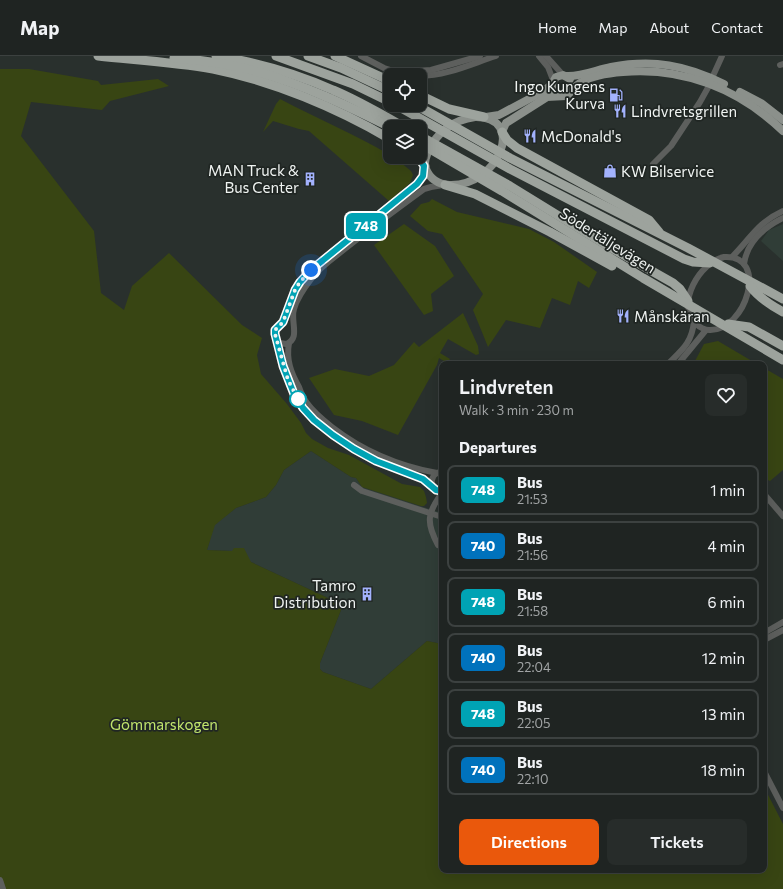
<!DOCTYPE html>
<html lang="en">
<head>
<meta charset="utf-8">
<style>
  :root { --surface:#1f2422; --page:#272c2a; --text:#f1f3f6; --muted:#a1a4a5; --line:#3c4140; --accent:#ea580c }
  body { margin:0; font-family:Commissioner,sans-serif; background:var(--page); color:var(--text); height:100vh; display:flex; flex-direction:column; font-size:15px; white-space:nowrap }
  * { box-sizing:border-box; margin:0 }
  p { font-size:13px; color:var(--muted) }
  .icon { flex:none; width:22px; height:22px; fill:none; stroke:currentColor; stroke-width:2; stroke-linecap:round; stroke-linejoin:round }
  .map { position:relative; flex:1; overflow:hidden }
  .drawer { position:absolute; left:439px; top:305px; width:328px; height:512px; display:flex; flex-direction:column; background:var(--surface); border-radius:8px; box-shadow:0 4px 16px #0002,0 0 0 1px var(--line) }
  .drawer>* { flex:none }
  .badge { padding:0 8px; border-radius:6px; font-size:14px; line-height:26px }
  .controls { position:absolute; left:383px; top:12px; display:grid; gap:8px }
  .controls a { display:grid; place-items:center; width:44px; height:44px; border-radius:8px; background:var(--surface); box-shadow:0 4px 16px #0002,0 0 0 1px var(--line); font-size:20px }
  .you { position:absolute; width:20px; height:20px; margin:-10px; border:3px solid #fff; border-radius:50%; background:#1a73e8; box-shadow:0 0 0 6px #1a73e833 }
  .map>.badge { position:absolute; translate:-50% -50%; box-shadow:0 0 0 2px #fff }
  h2 { padding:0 20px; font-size:15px; line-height:36px }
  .round { display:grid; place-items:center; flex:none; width:42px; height:42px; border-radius:8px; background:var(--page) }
  .summary { display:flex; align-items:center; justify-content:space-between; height:68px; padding:0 20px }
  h1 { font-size:19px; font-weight:600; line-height:30px }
  .primary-button { display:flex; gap:8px; margin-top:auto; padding:8px 20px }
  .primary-button a { flex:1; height:46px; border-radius:8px; background:var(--accent); color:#fff; font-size:16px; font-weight:600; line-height:46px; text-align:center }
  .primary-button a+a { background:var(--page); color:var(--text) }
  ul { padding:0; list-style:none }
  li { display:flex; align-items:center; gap:12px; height:50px; margin:0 8px 6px; padding:0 12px; border:2px solid var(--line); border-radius:8px }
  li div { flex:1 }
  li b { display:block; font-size:15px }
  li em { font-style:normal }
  li .badge { min-width:44px; font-weight:700; text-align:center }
  header { display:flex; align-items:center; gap:24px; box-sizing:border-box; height:56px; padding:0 20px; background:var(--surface); border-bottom:1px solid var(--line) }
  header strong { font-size:19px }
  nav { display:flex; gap:22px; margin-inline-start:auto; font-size:14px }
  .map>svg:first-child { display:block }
  .built { fill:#303d37 }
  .green { fill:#384513 }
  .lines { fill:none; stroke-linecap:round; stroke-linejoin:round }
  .minor { stroke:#5d5f5d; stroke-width:6 }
  .major { stroke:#8b908b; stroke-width:8 }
  .highway { stroke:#9da39d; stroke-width:9 }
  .line-casing { stroke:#fff; stroke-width:9 }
  .line { stroke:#00a3b4; stroke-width:6 }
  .walk { stroke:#eff3f1; stroke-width:4; stroke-dasharray:0 7.2 }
  .stop-dot { fill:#fff; stroke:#00a3b4; stroke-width:2 }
  .labels { text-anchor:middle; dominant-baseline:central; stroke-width:3.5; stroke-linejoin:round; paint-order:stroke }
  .poi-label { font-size:15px; fill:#eff3f1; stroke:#202623; text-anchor:start }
  .street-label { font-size:15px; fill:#eff3f1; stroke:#202623 }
  .park-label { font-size:15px; fill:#c1e56c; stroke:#202623 }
</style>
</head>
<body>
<header>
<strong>Map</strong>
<nav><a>Home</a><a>Map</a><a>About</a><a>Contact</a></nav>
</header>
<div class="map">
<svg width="783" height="833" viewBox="0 0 783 833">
  <rect width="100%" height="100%" fill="#29302d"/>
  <!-- built -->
  <g class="built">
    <polygon points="783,168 783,205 761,185 769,174"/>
    <polygon points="311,395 351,421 356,422 362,431 442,457 442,588 427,585 371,633 323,616 320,613 320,607 343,549 251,506 232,495 207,494 214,469 236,452 266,441 276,429 284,414"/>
  </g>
  <!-- green -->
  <g class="green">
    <polygon points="0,13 29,13 98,25 101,29 158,23 169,30 110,45 102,54 31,46 21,80 94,175 101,237 124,254 132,230 169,197 242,269 262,282 257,299 261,318 287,348 301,367 306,377 312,383 328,392 349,399 402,428 420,431 424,435 426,441 427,447 424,450 421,450 362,431 356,422 351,421 311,395 284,414 276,429 266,441 236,452 215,469 207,494 232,495 234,492 244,492 251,506 343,549 320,607 320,613 323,616 371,633 427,585 442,588 442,814 764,814 764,731 783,768 783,833 0,833"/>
    <path d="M280,43C316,62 354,78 390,99V101H394L411,115L413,119L410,127L389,145L309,75L299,73L273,65L263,76L276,48Z"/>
    <polygon points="432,143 457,156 529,173 554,186 597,216 589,232 578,225 570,249 552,242 540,272 506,264 488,291 473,254 483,238 442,178 428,175 410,160 421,148 429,146"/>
    <polygon points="404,168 435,190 454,220 431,238 433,255 424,259 374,189"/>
    <polygon points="463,257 478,290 479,298 476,299 448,283 440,297 450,303 447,307 439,302 437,309 398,379 362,365 334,359 309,322 335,313 369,320 394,309 414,286 419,291"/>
    <polygon points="718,285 757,308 692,308 695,305 704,288"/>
    <polygon points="764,312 783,323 783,414 770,425 764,422"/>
  </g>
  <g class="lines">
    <!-- minor -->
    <g class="minor">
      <polyline points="361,0 384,12 400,17"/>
      <polyline points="539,0 548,11 553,24"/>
      <polyline points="546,0 563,19"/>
      <polyline points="780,9 783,8"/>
      <polyline points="398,16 431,14 480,0"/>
      <path d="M420,20C446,20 471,8 496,0"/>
      <polyline points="712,22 722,0"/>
      <polyline points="653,108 671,90 700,46 710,28"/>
      <polyline points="425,110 423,120 417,128 311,214 300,226 295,234 283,266 277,271 275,278 283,310 294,338 303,352 314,364 333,379 354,393 376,405 423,423 436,434 442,435"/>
      <path d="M724,201C770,198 746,276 709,274C705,274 699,271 696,268C675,248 700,206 724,201Z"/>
      <path d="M732,201C751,182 757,167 783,155"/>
      <path d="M744,208C747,186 763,172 783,162"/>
      <path d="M277,285L280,287L286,288C301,283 290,265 294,253C297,242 305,231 312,222C321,210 335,201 346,192C372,171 398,152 424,133L431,131L443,129"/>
      <path d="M289,287C286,304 291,317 299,331C301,337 304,343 307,347C314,357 323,364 332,371C363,395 399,410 437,417"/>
      <path d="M668,308C682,294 692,287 694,265"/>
      <polyline points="678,308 706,274"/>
      <polyline points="354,429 362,435 442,461"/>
      <path d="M432,429C431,422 434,416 442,416"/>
      <polyline points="764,438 783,460"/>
      <path d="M438,489C426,467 427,457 442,437"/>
      <polyline points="764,577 783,566"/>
      <polyline points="764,584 783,574"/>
      <polyline points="764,715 783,752"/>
      <polyline points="0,824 3,833"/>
    </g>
    <!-- major -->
    <g class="major">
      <path d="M566,20C581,21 596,14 611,11C653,3 686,9 724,28"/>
      <polyline points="552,33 552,28 556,21 563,19 570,23"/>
      <polyline points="740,36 761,47 783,64"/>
      <path d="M475,61C527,60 499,131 449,129C438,128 430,123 426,113C423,107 426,101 428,96C437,76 453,64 475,61Z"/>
      <polyline points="486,61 499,59 544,35 552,28"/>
      <path d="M502,76L506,67L547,41L566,40C572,36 575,29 582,26C593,19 610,17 623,16C684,11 739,33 783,75"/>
    </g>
    <!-- highway -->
    <g class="highway">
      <path d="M98,0C136,4 175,6 213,13C273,25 337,52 390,83"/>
      <path d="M216,0C256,6 297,18 333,34C357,44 381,58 404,71"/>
      <polyline points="276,0 353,28 390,46"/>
      <polyline points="308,0 341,12 390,35"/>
      <polyline points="335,0 390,25"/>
      <path d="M174,2C202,4 231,8 258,16C304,29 348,50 390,71"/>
      <polyline points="420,39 449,53 484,61"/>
      <polyline points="396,49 510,113 684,203 693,206 710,207"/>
      <polyline points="416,49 510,102 688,192 783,243"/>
      <polyline points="502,76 507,84 517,92 649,164 659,176"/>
      <polyline points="420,80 510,130 606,189 673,227 680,233 688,245"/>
      <polyline points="420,87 502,135 643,222 783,304"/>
      <polyline points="418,101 425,110"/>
      <polyline points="445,129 475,138 550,176 612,210"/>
      <path d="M750,230C759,242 770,249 783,256"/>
      <polyline points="728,268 749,271 783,290"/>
    </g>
  </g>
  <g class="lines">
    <!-- line casing -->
    <g class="line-casing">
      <polyline id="line" points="418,101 424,110 423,120 417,128 311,214 300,226 295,234 283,266 275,274 275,278 283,310 294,338 303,352 314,364 333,379 354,393 376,405 423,423 436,434 442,435"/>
    </g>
    <!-- line -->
    <use href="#line" class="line"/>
    <!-- walk -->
    <polyline class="walk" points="298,343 299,345 288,324 275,278 275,274 283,266 295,234 300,226 311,214"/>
  </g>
  <!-- icons -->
  <defs>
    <g id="fuel-bare" transform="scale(1.08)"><path d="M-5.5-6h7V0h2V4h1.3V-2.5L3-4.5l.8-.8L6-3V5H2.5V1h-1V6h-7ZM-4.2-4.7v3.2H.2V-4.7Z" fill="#a3b2fd" stroke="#202623" stroke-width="2.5" paint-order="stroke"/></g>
    <g id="restaurant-bare" transform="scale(1.08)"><path d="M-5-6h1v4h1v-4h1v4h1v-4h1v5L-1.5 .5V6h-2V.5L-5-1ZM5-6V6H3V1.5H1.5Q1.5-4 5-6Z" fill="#a3b2fd" stroke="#202623" stroke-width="2.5" paint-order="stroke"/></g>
    <g id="shop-bare" transform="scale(1.08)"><path d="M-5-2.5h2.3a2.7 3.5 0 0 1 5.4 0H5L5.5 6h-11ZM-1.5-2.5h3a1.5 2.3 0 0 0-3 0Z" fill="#a3b2fd" stroke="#202623" stroke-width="2.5" paint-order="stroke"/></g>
    <g id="building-bare" transform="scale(1.08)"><path d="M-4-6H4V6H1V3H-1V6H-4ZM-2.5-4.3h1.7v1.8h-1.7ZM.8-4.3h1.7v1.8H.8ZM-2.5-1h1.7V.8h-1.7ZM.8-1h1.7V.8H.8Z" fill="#a3b2fd" stroke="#202623" stroke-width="2.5" paint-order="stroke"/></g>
  </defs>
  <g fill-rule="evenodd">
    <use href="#fuel-bare" x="616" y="39"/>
    <use href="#restaurant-bare" x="620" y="55"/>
    <use href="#restaurant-bare" x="530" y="80"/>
    <use href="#shop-bare" x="610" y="115"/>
    <use href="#building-bare" x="310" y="123"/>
    <use href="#restaurant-bare" x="623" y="260"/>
    <use href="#building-bare" x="367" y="538"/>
  </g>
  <!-- markers -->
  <circle class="stop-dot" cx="298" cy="343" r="8"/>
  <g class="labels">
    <!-- poi labels -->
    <g class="poi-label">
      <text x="605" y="30" text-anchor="end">Ingo Kungens<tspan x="605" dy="17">Kurva</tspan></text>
      <text x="631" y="55">Lindvretsgrillen</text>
      <text x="541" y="80">McDonald's</text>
      <text x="299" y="114" text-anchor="end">MAN Truck &amp;<tspan x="299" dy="17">Bus Center</tspan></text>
      <text x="621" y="115">KW Bilservice</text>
      <text x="634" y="260">Månskäran</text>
      <text x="356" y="529" text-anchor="end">Tamro<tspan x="356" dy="17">Distribution</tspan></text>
    </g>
    <!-- street labels -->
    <g class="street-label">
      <text transform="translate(608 184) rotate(32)">Södertäljevägen</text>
    </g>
    <!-- park labels -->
    <g class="park-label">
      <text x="164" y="668">Gömmarskogen</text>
    </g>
  </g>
</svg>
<div class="controls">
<a><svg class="icon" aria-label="locate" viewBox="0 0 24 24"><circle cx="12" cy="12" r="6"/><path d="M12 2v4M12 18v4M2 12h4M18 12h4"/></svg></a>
<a><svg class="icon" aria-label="layers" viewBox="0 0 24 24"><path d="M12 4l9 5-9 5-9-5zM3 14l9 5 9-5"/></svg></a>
</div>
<div class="you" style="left:311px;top:214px"></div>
<b class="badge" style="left:366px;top:170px;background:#00a3b4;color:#fff">748</b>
<section class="drawer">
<div class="summary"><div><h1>Lindvreten</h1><p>Walk · 3 min · 230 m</p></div><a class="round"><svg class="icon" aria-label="heart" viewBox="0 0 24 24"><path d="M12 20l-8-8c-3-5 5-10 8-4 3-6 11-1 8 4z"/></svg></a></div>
<h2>Departures</h2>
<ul>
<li><span class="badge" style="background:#00a3b4;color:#fff">748</span><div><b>Bus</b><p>21:53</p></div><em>1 min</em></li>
<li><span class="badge" style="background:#0072bc;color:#fff">740</span><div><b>Bus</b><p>21:56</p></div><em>4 min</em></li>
<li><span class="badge" style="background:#00a3b4;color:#fff">748</span><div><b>Bus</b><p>21:58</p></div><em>6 min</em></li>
<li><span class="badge" style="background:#0072bc;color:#fff">740</span><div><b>Bus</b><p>22:04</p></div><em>12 min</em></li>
<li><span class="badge" style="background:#00a3b4;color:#fff">748</span><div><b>Bus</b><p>22:05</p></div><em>13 min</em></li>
<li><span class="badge" style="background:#0072bc;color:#fff">740</span><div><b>Bus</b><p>22:10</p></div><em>18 min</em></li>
</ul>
<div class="primary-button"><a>Directions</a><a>Tickets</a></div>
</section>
</div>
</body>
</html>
